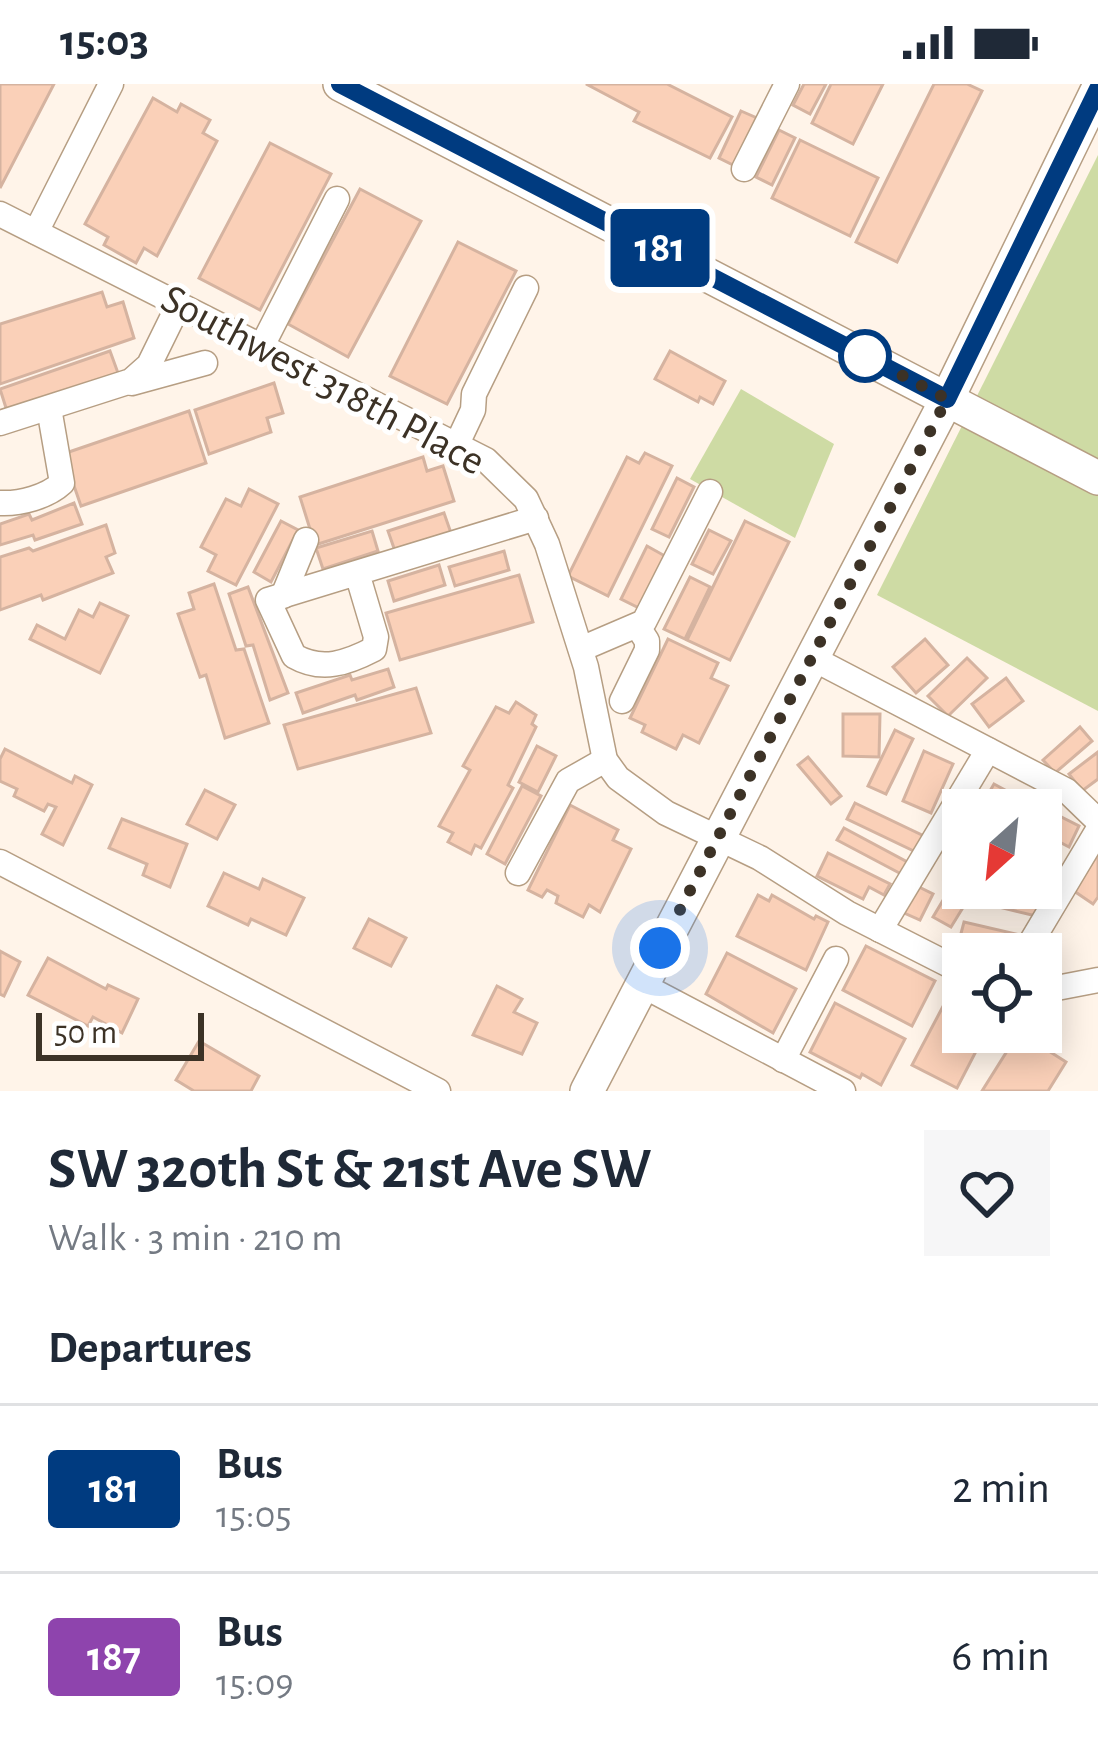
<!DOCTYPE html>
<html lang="en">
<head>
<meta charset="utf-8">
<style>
  :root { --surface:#fff; --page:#f6f6f7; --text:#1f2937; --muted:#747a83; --line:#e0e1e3 }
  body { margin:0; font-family:"Alegreya Sans",sans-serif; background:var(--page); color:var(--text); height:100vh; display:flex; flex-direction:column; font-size:45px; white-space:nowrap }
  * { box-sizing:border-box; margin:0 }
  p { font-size:39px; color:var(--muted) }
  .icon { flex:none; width:66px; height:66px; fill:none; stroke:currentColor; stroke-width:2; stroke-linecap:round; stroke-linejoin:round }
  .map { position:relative; height:1007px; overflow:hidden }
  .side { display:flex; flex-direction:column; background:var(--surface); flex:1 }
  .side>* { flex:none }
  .badge { padding:0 24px; border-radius:9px; font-size:42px; line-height:78px }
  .needle { width:78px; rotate:207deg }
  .controls { position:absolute; left:942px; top:705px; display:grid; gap:24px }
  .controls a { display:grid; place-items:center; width:120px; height:120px; border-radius:0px; background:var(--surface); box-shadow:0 6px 30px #0003; font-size:60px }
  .scale { position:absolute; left:36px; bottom:30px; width:168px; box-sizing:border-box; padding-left:12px; border:6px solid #3c3226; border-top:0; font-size:33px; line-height:42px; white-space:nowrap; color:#3c3226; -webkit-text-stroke:9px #fff; paint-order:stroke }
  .you { position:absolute; width:60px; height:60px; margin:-30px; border:9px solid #fff; border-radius:50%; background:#1a73e8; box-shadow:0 0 0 18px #1a73e833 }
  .map>.badge { position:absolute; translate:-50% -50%; box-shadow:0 0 0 6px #fff }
  h2 { padding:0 48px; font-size:45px; line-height:108px }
  .round { display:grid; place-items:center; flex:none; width:126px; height:126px; border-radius:0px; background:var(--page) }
  .head { display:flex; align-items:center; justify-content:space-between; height:204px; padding:0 48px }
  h1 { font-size:57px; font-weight:700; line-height:90px }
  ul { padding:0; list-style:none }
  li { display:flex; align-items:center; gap:36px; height:168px; padding:0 48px; border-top:3px solid var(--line) }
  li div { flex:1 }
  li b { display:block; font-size:45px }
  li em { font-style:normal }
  li .badge { min-width:132px; font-weight:700; text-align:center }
  .status { display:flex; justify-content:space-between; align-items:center; height:84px; padding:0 60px; background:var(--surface); direction:ltr }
  .status svg { height:33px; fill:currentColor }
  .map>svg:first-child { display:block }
  .green { fill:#cedba4 }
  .building { fill:#fad0b8; stroke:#d5b3a0; stroke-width:3 }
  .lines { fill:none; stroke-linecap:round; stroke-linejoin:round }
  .minor-casing { stroke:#b69e83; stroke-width:27 }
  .major-casing { stroke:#b69e83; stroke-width:36 }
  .minor { stroke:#fff; stroke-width:24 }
  .major { stroke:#fff; stroke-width:33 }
  .line-casing { stroke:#fff; stroke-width:27 }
  .line { stroke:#003b80; stroke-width:18 }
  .walk { stroke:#3c3226; stroke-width:12; stroke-dasharray:0 21.6 }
  .stop-dot { fill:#fff; stroke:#003b80; stroke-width:6 }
  .labels { text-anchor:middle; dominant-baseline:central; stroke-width:10; stroke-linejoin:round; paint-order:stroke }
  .street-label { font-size:42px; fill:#3c3226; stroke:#fff }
</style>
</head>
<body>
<div class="status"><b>15:03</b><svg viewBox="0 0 49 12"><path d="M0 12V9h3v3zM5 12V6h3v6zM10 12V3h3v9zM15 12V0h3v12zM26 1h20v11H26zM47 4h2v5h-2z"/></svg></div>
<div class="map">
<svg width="1098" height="1007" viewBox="0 0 1098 1007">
  <rect width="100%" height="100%" fill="#fff4e9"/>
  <!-- green -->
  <g class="green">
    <polygon points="1098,71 1098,627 877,511"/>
    <polygon points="741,305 834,360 795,454 690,395"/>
  </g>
  <!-- building -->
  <g class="building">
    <polygon points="0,0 54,0 0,104"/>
    <polygon points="586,0 667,0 732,33 710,74 634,37 639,28"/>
    <polygon points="804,0 826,0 810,30 793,21"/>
    <polygon points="831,0 883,0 853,60 812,39"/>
    <polygon points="934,0 967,0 982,7 897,178 856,158"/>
    <polygon points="153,14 177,28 181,20 210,36 203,49 217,57 157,172 144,164 136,179 104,161 108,153 85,140"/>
    <polygon points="741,27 757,34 735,82 719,74"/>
    <polygon points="779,46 795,54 772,101 756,93"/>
    <polygon points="800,56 878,94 850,152 772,114"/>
    <polygon points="270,59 331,90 260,226 199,194"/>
    <polygon points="360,105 421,137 348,273 288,240"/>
    <polygon points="458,158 516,187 447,320 390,292"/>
    <polygon points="102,208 107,223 123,218 134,254 0,300 0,240"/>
    <polygon points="110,267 118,289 7,327 0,305"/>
    <polygon points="670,267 725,297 713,320 700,313 698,318 655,295"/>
    <polygon points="274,299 283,329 267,334 271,348 209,370 195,326"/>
    <polygon points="189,327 206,379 81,422 63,370"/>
    <polygon points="645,369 672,382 608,512 568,492 627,373 639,379"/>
    <polygon points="423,373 427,387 443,382 454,417 315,461 300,413"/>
    <polygon points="677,394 694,403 669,453 652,445"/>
    <polygon points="249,405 278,420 236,501 208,487 216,471 201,463 226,415 241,422"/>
    <polygon points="74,419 82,440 35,456 33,451 0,461 0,440 29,430 32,436"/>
    <polygon points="444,429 451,449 395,467 388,447"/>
    <polygon points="281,437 298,446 271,498 254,488"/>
    <polygon points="745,437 789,458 730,576 687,556"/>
    <polygon points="106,441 115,469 106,473 113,489 43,516 41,511 0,526 0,473 29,464 33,467"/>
    <polygon points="709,446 731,457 713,490 692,480"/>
    <polygon points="372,447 378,467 323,485 316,464"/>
    <polygon points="647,462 665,472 639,524 621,515"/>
    <polygon points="504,467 509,486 455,502 449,483"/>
    <polygon points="439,481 445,501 394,517 388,497"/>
    <polygon points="519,491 533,538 400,576 386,529"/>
    <polygon points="690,493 710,503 685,555 664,545"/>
    <polygon points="214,500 236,566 244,565 269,639 225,654 206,591 200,593 178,530 194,525 189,509"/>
    <polygon points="248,503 288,609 270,616 253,561 246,562 229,510"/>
    <polygon points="100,519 128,532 100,589 30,555 37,541 65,555 79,526 93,533"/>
    <polygon points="668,555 718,579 711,594 728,602 699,659 683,651 676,665 642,648 645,641 630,634"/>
    <polygon points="925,555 948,581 916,609 893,583"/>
    <polygon points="967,574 987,594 948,632 928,612"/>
    <polygon points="388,585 394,603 357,616 355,611 303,629 296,609 350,591 352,596"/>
    <polygon points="1006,594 1023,617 989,643 972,620"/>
    <polygon points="416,604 431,649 298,685 284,641"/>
    <polygon points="516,618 536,631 532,640 536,643 508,701 513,704 481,764 475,761 471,770 448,758 453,749 439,742 470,686 463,682 496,623 509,629"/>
    <polygon points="843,630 880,630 879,673 843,672"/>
    <polygon points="1080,643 1092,657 1055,689 1043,676"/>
    <polygon points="895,646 913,655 886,710 868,702"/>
    <polygon points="537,662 556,672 538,708 519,698"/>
    <polygon points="5,665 72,699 75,692 92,701 63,761 42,750 56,723 48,720 44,727 14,712 17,705 0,697 0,675"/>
    <polygon points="924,667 953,680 931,729 903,717"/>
    <polygon points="1098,668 1098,695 1082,707 1069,690"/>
    <polygon points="808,673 841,712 831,720 798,681"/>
    <polygon points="994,700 1007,707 996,726 979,726"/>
    <polygon points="522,702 541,712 505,780 487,770"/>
    <polygon points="205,706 235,721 217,755 187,740"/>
    <polygon points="1020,712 1079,742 1069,763 1041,748 1041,726 1013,726"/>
    <polygon points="855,719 926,753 918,769 847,735"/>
    <polygon points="570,721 618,746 613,756 631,765 600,828 589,821 583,833 556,819 558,812 547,806 542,813 528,806"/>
    <polygon points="122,735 187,760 170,803 143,791 147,780 109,764"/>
    <polygon points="844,744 911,780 905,792 837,756"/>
    <polygon points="828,769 890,800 884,811 869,803 863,815 817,792"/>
    <polygon points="1098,770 1098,813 1093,820 1074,807"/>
    <polygon points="963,783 963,804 975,804 951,843 933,833"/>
    <polygon points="224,789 259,805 263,795 304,814 286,851 251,835 248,841 208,822"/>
    <polygon points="915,801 933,810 920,836 902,828"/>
    <polygon points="981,804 1040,818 1036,832 978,818"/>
    <polygon points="758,811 769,817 772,811 814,835 816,832 828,838 806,886 737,852"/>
    <polygon points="369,835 406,854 391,882 354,864"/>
    <polygon points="964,838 1020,851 1015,870 959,857"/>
    <polygon points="866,862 935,897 912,942 843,906"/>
    <polygon points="0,867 20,878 4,912 0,910"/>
    <polygon points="727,869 796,905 773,949 706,910"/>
    <polygon points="48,874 106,905 108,901 138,915 122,949 93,933 88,942 28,911"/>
    <polygon points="497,902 522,915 514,928 537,939 522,970 473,951"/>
    <polygon points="949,911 963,918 963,948 986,948 957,1004 912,981"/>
    <polygon points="835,919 905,955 881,1001 862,990 860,994 810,968"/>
    <polygon points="1019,948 1066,978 1048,1007 982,1007"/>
    <polygon points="199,957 259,992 251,1007 194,1007 176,996"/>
  </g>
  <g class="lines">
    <!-- minor casing -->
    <g class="minor-casing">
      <g id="minor">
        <polyline points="744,85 787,0"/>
        <polyline points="0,130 486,376 526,415 547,460 586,583 605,676 618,694 666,729 760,774 847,829 963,888"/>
        <polyline points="36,148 111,0"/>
        <polyline points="262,262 337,115"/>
        <polyline points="132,299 205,279"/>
        <polyline points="0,339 131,297 149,281 179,220"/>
        <polyline points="457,360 473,326 474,310 526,204"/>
        <path d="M0,419C20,420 47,413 62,399L49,324"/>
        <path d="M357,489L376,553L374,565C347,579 322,588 294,572L268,516L536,434"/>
        <polyline points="283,512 306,456"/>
        <polyline points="581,565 644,538 710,408"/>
        <polyline points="810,573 1067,707 1098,737"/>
        <polyline points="622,617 647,566 647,557 638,543"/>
        <polyline points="0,778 438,1007"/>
        <polyline points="518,789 568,697 605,676"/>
        <polyline points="880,846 988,666"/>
        <polyline points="1024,870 1098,746"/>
        <polyline points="640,900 843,1007"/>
        <polyline points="1041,907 1098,896"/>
        <polyline points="783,976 836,875"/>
      </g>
    </g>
    <!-- major casing -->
    <g class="major-casing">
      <g id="major">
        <polyline points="340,0 1098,394"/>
        <polyline points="587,1007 947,315 1098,5"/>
      </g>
    </g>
    <!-- minor -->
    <use href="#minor" class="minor"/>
    <!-- major -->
    <use href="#major" class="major"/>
  </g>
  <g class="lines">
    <!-- line casing -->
    <g class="line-casing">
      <polyline id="line" points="340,0 947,315 1098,5"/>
    </g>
    <!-- line -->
    <use href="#line" class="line"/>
    <!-- walk -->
    <polyline class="walk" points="660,864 947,315 865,272"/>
  </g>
  <!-- markers -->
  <circle class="stop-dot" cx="865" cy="272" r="24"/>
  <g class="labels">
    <!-- street labels -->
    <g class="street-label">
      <text transform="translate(323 296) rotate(28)">Southwest 318th Place</text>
    </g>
  </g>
</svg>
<div class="controls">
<a><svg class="needle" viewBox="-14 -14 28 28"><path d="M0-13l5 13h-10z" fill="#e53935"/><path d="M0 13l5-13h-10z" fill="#747a83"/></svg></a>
<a><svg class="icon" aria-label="locate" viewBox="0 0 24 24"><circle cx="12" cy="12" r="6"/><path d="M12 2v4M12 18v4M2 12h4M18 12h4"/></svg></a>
</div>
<div class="scale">50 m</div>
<div class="you" style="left:660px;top:864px"></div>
<b class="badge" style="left:660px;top:164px;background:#003b80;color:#fff">181</b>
</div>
<section class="side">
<div class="head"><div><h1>SW 320th St &amp; 21st Ave SW</h1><p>Walk · 3 min · 210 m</p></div><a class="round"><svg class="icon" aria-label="heart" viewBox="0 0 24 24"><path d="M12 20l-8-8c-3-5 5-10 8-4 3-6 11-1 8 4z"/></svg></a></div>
<h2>Departures</h2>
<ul>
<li><span class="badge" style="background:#003b80;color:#fff">181</span><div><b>Bus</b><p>15:05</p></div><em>2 min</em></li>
<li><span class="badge" style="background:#8e44ad;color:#fff">187</span><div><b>Bus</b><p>15:09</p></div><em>6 min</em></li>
</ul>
</section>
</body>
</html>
